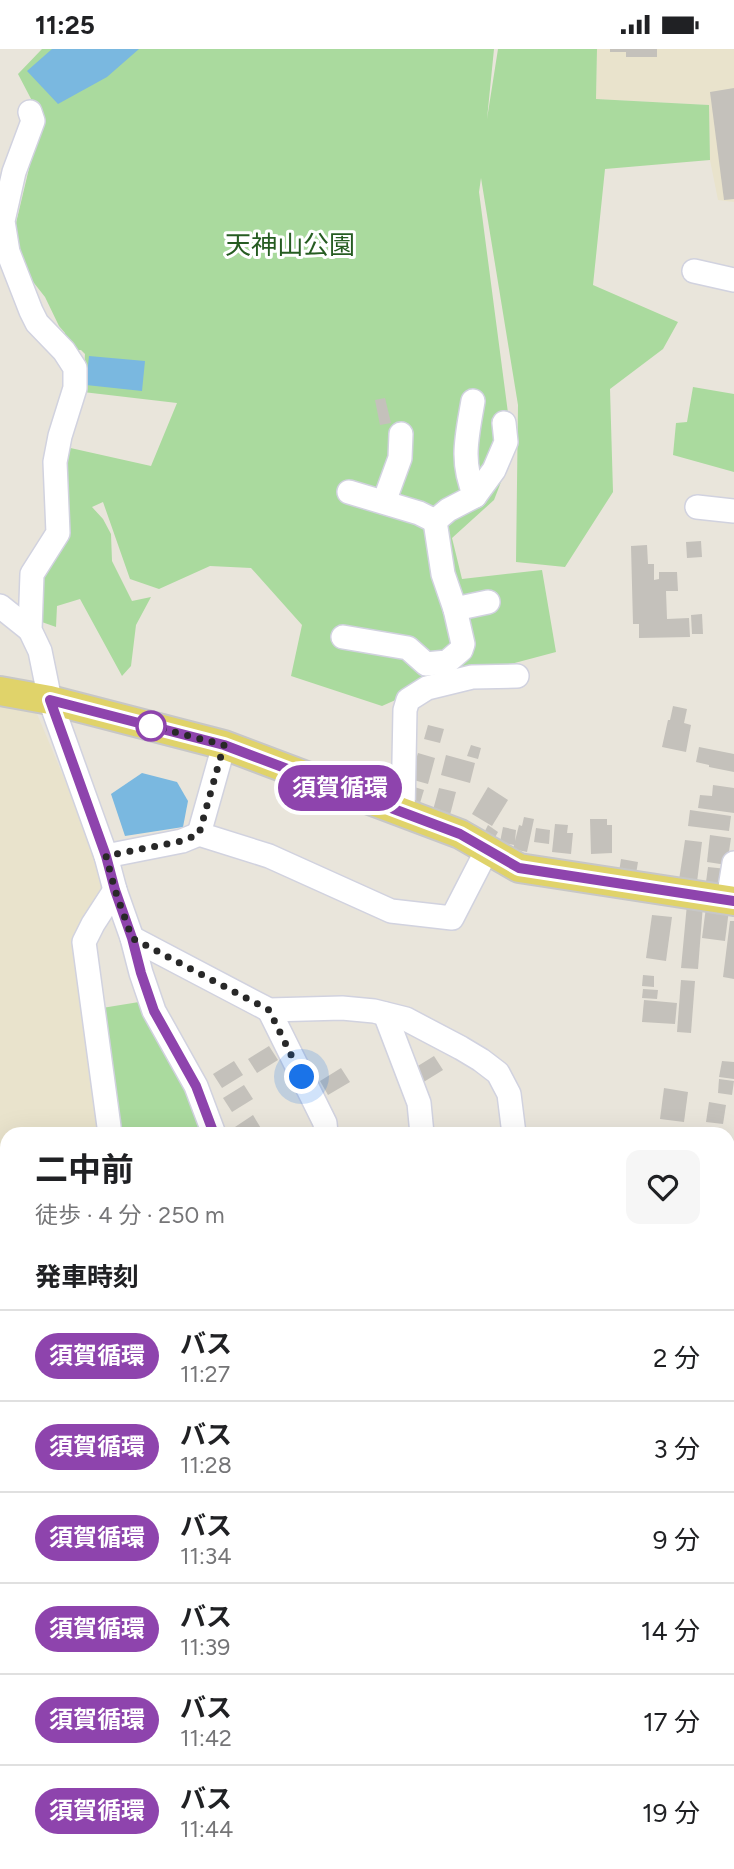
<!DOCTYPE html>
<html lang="ja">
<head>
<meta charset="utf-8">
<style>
  :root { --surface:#fff; --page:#f6f6f6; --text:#202124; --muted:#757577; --line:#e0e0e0 }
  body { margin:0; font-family:Figtree,"Noto Sans JP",sans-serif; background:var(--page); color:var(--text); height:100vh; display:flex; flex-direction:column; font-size:26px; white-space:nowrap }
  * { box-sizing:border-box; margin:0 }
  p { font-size:23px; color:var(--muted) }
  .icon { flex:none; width:38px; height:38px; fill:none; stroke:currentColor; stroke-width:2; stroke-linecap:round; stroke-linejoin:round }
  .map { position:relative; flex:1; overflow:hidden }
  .drawer { position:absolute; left:0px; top:1078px; width:735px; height:742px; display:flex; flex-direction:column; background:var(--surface); border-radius:21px 21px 0 0; box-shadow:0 7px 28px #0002 }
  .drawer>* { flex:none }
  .badge { padding:0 14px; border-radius:23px; font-size:24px; line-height:46px }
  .you { position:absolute; width:35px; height:35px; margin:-18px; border:5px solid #fff; border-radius:50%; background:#1a73e8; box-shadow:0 0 0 10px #1a73e833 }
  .map>.badge { position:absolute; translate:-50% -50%; box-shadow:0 0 0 4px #fff }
  h2 { padding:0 35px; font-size:26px; line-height:63px }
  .round { display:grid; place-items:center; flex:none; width:74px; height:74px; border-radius:14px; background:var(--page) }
  .summary { display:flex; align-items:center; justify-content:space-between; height:119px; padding:0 35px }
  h1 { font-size:33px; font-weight:700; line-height:52px }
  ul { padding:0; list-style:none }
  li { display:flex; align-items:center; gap:21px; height:91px; padding:0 35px; border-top:2px solid var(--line) }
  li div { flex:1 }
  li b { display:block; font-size:26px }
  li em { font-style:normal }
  li .badge { min-width:77px; font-weight:700; text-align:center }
  .status { display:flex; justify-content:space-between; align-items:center; height:49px; padding:0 35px; background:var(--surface); direction:ltr }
  .status svg { height:19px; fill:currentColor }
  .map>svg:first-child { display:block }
  .education { fill:#e9e3cc }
  .green { fill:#aada9e }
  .water { fill:#7ab8e0 }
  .building { fill:#c4c1bb }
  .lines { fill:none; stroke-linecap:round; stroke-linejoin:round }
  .minor-casing { stroke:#d1d2df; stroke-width:26 }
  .major-casing { stroke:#c7c7c7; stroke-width:32 }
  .minor { stroke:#fff; stroke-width:23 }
  .major { stroke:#e0d36a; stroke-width:28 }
  .line-casing { stroke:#fff; stroke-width:16 }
  .line { stroke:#8e44ad; stroke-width:10 }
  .walk { stroke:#282828; stroke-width:7; stroke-dasharray:0 12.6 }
  .stop-dot { fill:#fff; stroke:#8e44ad; stroke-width:3.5 }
  .labels { text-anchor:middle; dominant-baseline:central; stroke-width:6; stroke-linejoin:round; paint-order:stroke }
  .park-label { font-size:26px; fill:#265c21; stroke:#fff }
</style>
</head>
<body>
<div class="status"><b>11:25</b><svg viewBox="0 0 49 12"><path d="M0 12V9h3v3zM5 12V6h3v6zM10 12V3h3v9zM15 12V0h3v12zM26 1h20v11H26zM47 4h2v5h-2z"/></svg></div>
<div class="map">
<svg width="734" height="1820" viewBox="0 0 734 1820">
  <rect width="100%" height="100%" fill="#e9e5db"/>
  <!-- education -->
  <g class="education">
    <polygon points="597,0 734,0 734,153 718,151 710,111 709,56 596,50"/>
    <polygon points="0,656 35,660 104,824 102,843 75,886 103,1085 7,1085 7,1363 0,1364"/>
  </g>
  <!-- green -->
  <g class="green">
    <polygon points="42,0 494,0 487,70 498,0 597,0 596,50 709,56 710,111 605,120 593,236 678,273 663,300 610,340 613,443 565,518 516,513 518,356 481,129 479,143 513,402 494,451 452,489 462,530 542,521 556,603 427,637 382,657 291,627 302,576 251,519 210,517 159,540 130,530 103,453 92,458 103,470 111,485 112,512 132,552 151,548 136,576 131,617 122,627 80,550 57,557 56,578 39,572 36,540 65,452 68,451 66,398 151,417 177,354 83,343 85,305 81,301 73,301 66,293 65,284 59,277 45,248 23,220 12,191 41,69 18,25"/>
    <polygon points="693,338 734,345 734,423 673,406 676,374 687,373"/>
    <polygon points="139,953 208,1085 118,1085 96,960"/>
    <polygon points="0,1499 7,1502 7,1813 153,1813 152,1820 0,1820"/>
  </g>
  <!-- water -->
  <g class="water">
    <polygon points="52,0 139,0 107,28 58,55 27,22"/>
    <polygon points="89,307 145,312 142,342 86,336"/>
    <polygon points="142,724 177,733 188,752 183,778 125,787 111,745"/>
  </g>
  <!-- building -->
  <g class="building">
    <polygon points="610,0 657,0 657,8 626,8 626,3 610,3"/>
    <polygon points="734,39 734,150 724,151 710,43"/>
    <polygon points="385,349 391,374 380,376 375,351"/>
    <polygon points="701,492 702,508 687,509 686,493"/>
    <polygon points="647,496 648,515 654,515 654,531 659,530 659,523 677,523 678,542 666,542 667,570 689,569 690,588 639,589 639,575 633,575 631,497"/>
    <polygon points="702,565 703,585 692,585 691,566"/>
    <polygon points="673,657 687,660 684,674 691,676 686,703 662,698 668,671 670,671"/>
    <polygon points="428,676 444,680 440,694 424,690"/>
    <polygon points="471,696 481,699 478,710 467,707"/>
    <polygon points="699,698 734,705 734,723 709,718 709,716 696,713"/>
    <polygon points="418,704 435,709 428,735 410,730"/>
    <polygon points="446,706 475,714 470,734 441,726"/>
    <polygon points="408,736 424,741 420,754 404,749"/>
    <polygon points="713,736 734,739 734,764 698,759 700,746 712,747"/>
    <polygon points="488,738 508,751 492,777 472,765"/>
    <polygon points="439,739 456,743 450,766 433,761"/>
    <polygon points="690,761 731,767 729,782 688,777"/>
    <polygon points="524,768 534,770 527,803 513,800 514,796 500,793 503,778 516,781 515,792 519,776 522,777"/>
    <polygon points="590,770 607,770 607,776 612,776 612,804 591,805"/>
    <polygon points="555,775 568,776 567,784 573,784 571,805 552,803"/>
    <polygon points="488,776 498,783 493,792 483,786"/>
    <polygon points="536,779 550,781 549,795 534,793"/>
    <polygon points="710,786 731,789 727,816 707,813"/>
    <polygon points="685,791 702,793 697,833 679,831"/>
    <polygon points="621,810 638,813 636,825 619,823"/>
    <polygon points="708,818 727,820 725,836 706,833"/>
    <polygon points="687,855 703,856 698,920 681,919"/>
    <polygon points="706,858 729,861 725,892 702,889"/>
    <polygon points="652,866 672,868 666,912 646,909"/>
    <polygon points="730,872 734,872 734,930 723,928"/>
    <polygon points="643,926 654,927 654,938 642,937"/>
    <polygon points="681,931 695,932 691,984 677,983"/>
    <polygon points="643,940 658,941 657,950 642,949"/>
    <polygon points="644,951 677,954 675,975 642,973"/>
    <polygon points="269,997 278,1011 257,1024 248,1010"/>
    <polygon points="434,1007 443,1021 422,1034 413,1020"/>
    <polygon points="234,1012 243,1026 222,1039 213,1025"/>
    <polygon points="722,1012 734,1013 734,1030 719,1028"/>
    <polygon points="341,1019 350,1033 328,1046 320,1032"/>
    <polygon points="719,1030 734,1032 732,1046 718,1044"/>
    <polygon points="244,1036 253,1050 232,1063 223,1049"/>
    <polygon points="664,1039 688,1043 684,1073 660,1070"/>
    <polygon points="709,1053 726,1056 723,1075 706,1073"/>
    <polygon points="253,1066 262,1081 255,1085 235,1085 232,1080"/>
    <polygon points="7,1262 7,1354 0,1355 0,1263"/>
    <polygon points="728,1604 734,1605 734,1684 728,1683"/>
    <polygon points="511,1813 534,1813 535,1820 512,1820"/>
    <polygon points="544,1813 560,1813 560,1820 545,1820"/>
    <polygon points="578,1813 597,1814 596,1820 576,1820"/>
  </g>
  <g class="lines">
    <!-- minor casing -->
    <g class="minor-casing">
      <g id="minor">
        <polyline points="30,63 33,72 14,123 3,172 8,203 31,262 37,274 64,302 75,319 75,339 60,387 55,413 58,484 32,525 30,581 40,602 50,651 106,807 115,841 132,889 141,924 154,962 196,1037 214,1085"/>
        <polyline points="694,222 734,231"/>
        <path d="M473,352C467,388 460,412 475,447"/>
        <polyline points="349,443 419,464 435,472"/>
        <polyline points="384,453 400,409 401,385"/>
        <polyline points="697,458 734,462"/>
        <polyline points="435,472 448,461 475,447 494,421 506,393 504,374"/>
        <polyline points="0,557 30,581"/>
        <polyline points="455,560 488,553"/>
        <polyline points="343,588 408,599 426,615 447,613 461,601 463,595 455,560 443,525 435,472"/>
        <polyline points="403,763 405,661 408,651 427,639 472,628 517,627"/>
        <polyline points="199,785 224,696"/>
        <polyline points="106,807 182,792 199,785 269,807 391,862 452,869 487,801"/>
        <polyline points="728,851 734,814"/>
        <polyline points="132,889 269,961 342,959 374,962 406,970 461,999 481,1011 498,1024 509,1045 514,1085"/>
        <polyline points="269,961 325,1074 326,1085"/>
        <polyline points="385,965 419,1054 422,1085"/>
        <polyline points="110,1085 84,893 93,875 115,841"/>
        <polyline points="0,1371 7,1370"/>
        <polyline points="495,1813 496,1820"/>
        <polyline points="636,1813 646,1820"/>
      </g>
    </g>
    <!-- major casing -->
    <g class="major-casing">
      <polyline id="major" points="0,642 50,651 224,696 460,785 519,819 734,852"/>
    </g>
    <!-- minor -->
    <use href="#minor" class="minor"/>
    <!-- major -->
    <use href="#major" class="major"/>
  </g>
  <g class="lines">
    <!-- line casing -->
    <g class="line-casing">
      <polyline id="line" points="214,1085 196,1037 154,962 141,924 132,889 115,841 106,807 50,651 224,696 460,785 519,819 734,852"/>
    </g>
    <!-- line -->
    <use href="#line" class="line"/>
    <!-- walk -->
    <polyline class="walk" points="151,677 224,696 199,785 182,792 106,807 115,841 132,889 269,961 302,1028"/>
  </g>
  <!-- markers -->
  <circle class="stop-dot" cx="151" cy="677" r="14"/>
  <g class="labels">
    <!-- park labels -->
    <g class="park-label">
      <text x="290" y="196">天神山公園</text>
    </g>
  </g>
</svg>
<div class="you" style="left:302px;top:1028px"></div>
<b class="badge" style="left:340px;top:739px;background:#8e44ad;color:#fff">須賀循環</b>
<section class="drawer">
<div class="summary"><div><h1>二中前</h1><p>徒歩 · 4 分 · 250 m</p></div><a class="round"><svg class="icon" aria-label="heart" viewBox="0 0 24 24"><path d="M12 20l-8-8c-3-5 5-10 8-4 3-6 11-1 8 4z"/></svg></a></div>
<h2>発車時刻</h2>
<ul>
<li><span class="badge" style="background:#8e44ad;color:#fff">須賀循環</span><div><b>バス</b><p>11:27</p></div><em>2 分</em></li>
<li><span class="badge" style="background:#8e44ad;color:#fff">須賀循環</span><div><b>バス</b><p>11:28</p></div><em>3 分</em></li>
<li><span class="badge" style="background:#8e44ad;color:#fff">須賀循環</span><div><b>バス</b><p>11:34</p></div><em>9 分</em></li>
<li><span class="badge" style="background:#8e44ad;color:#fff">須賀循環</span><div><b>バス</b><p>11:39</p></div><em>14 分</em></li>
<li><span class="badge" style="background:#8e44ad;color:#fff">須賀循環</span><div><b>バス</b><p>11:42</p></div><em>17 分</em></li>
<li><span class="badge" style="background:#8e44ad;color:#fff">須賀循環</span><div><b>バス</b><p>11:44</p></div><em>19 分</em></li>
</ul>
</section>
</div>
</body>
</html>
